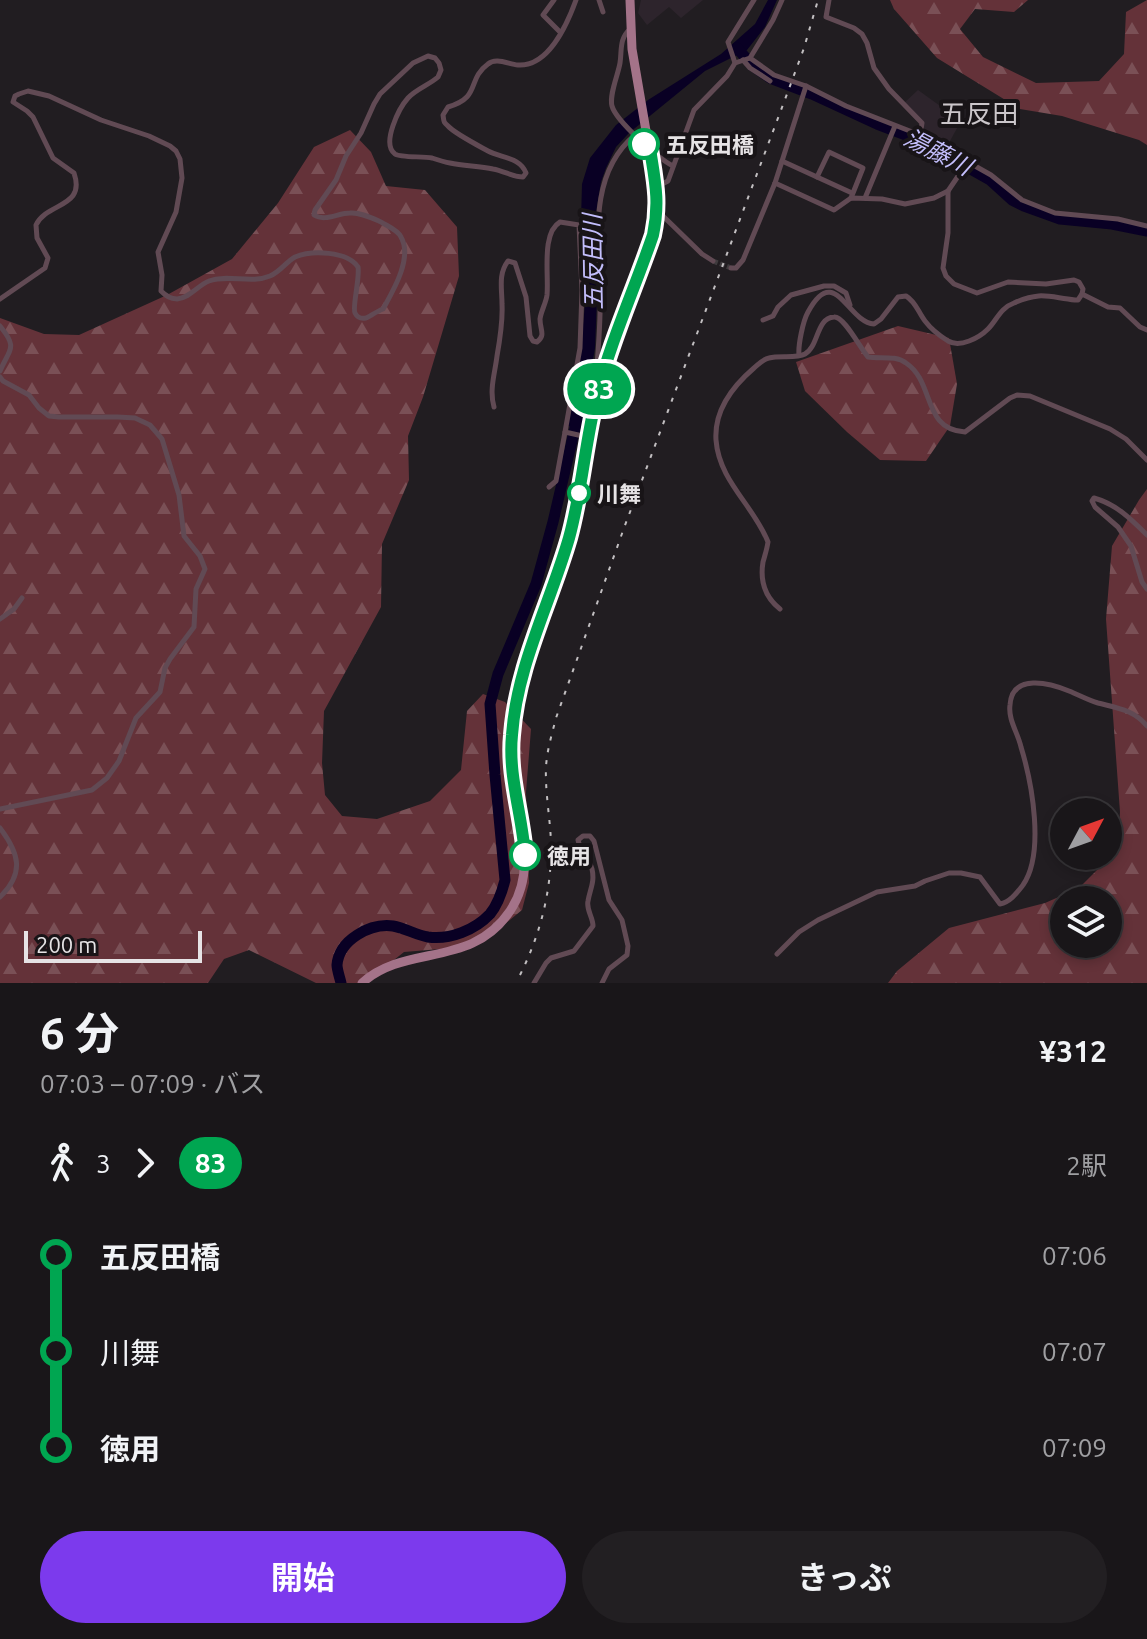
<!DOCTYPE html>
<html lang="ja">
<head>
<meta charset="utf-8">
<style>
  :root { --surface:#191619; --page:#221f22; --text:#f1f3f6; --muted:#9f9fa2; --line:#373538; --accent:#7c3aed }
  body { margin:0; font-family:Ubuntu,"Noto Sans JP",sans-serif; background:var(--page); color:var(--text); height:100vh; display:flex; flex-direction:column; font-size:30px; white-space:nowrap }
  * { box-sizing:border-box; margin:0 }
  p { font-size:26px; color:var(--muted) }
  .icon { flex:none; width:44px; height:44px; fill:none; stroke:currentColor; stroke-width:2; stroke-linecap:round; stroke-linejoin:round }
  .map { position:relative; height:983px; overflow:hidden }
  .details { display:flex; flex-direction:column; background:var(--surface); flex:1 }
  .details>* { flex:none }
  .badge { padding:0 16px; border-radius:26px; font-size:28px; line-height:52px }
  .needle { width:52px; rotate:49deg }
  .fabs { position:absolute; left:1050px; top:798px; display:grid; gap:16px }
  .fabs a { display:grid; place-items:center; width:72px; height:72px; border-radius:50%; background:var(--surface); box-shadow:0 4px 12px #0003,0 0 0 2px var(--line); font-size:40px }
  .scale { position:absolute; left:24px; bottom:20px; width:178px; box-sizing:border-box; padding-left:8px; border:4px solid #e6e3e5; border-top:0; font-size:22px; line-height:28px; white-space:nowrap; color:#e6e3e5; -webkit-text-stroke:6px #181417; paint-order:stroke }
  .map>.badge { position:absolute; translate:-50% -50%; box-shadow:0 0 0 4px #fff }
  .legs { display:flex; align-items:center; gap:12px; height:88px; padding:0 40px; font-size:26px }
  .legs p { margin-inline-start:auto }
  .headline { display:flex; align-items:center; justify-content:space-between; height:136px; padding:0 40px }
  h1 { font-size:44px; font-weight:700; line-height:60px }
  .cta { display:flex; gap:16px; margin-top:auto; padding:16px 40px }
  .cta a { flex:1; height:92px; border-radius:48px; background:var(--accent); color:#fff; font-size:32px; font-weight:700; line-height:92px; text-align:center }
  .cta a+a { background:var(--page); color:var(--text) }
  ul { padding:0 40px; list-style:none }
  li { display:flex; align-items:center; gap:28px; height:96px; font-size:30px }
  li i { display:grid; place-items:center; width:12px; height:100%; margin:0 10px; background:currentColor }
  li i::after { content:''; width:20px; height:20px; margin:-10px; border:6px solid; border-radius:50%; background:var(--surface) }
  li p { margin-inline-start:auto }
  li:first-child i { background:linear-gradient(#0000 50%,currentColor 0) }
  li:last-child i { background:linear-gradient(currentColor 50%,#0000 0) }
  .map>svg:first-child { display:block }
  .built { fill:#2d242c }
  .forest { fill:url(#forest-firs); fill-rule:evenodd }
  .water { fill:#090024 }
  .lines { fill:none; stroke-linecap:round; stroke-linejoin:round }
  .river { stroke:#090024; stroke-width:11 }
  .minor-tunnel { stroke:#3f3b3e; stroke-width:5; stroke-dasharray:5 2.5; stroke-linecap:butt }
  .minor { stroke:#614a54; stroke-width:5 }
  .primary { stroke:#a47389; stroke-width:9 }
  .rail { stroke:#c2bfc1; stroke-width:2; stroke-dasharray:4 8; stroke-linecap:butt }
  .line-1-casing { stroke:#fff; stroke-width:18 }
  .line-1 { stroke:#00a651; stroke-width:12 }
  .stop-1-dot { fill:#fff; stroke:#00a651; stroke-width:4 }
  .labels { text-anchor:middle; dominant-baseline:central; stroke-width:8; stroke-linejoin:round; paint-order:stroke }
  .stop-label { font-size:22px; font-weight:bold; fill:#e6e3e5; stroke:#181417; text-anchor:start }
  .water-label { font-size:24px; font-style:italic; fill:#c3befc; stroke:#181417 }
  .quarter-label { font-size:26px; fill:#cbc6ca; stroke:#181417 }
</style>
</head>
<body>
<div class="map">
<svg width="1147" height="983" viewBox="0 0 1147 983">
  <defs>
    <pattern id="forest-firs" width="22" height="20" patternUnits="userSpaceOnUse" patternTransform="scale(2)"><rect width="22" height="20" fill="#643239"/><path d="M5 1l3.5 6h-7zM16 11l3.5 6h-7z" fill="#7a5056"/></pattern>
  </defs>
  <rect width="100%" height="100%" fill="#211d21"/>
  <!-- built -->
  <g class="built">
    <polygon points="641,0 703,0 681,18 669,7 647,25 638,13"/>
    <polygon points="918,90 961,121 945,150 920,135 922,122 903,104"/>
  </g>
  <!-- forest -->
  <g class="forest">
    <polygon points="890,0 1028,0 1014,12 975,9 960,29 983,57 1036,83 1099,81 1124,54 1126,12 1147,0 1147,145 1139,140 1062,116 1020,109 937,58 894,9"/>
    <polygon points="350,130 371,152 386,186 425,190 457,227 459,276 423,397 408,436 409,480 382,544 381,607 324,711 322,763 325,795 342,816 377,819 430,801 461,770 467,711 483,694 505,702 531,729 526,792 529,883 522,910 495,932 452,948 404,952 365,983 316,983 249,950 224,959 208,983 0,983 0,318 44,334 79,335 167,295 232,259 278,203 314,147"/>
    <polygon points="898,326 949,338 957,384 950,426 926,461 880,460 847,432 805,391 796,362"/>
    <path d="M1147,489V983H888L897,971L949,928L1045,903L1079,888L1118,849L1120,812L1106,619L1112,546L1139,500ZM1064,900H1108V944H1064Z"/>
  </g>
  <!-- water -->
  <polygon class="water" points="768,0 777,0 765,27 747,50 705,71 629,133 616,147 606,168 601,182 596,212 594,247 597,297 595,348 581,429 568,426 579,367 585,304 581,220 582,184 590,158 616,125 648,100 721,54 755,24"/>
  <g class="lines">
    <!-- river -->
    <g class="river">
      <polyline points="737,48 753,66 770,78 812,94 877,124 919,140 990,180 1012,200 1024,206 1060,219 1112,224 1147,231"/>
      <path d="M341,983C340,978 337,970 337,965C339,940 370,923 393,926C405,928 416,935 428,937C450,940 475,930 490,914C498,904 502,892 505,880L495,775L490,704L498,674L536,584L553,522L578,415"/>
    </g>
    <!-- minor-tunnel -->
    <polyline class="minor-tunnel" points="713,261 731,268"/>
    <!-- minor -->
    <g class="minor">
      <polyline points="554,0 543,15 560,32"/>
      <polyline points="599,0 603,12"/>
      <polyline points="829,0 826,17 854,28 862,34 867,43 874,68 889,89 922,123 920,135"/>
      <path d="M630,29C619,39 622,50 620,63C618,75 609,95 612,106C616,121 659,159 673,166"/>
      <polyline points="750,58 773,20 782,0"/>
      <polyline points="743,60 750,68 770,81"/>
      <polyline points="735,63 728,42 754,0"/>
      <polyline points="782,161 852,193"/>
      <polyline points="967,163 948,191 948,233 943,268 946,276 954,284 977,293 1008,282 1046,284 1074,280 1079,282 1083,289 1082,294 1108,307 1120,308 1140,327 1147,330"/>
      <polyline points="817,177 829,152 863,168 851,198"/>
      <polyline points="775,183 834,210 851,198 882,199 905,204 934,198 948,191"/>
      <polyline points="656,187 668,181 694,110 727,76 735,63 750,58 774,75 806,86 846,106 920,135 991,175 1022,200 1055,213 1118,219 1147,226"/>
      <polyline points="865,198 895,126"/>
      <polyline points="659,214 664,217 702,254 713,261"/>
      <polyline points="731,268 736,268 743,260 775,183 806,86"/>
      <path d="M0,299L45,268L48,258L37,238L36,225C47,202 86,208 74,173L53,158L33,117L27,111L13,102L15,96L19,94L28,91L49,96L101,120L149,136L170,146L176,151L180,159L182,178L176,212L158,252L162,275L161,291C166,296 170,299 177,299C190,298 198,285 209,281C228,274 251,284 270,276C280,272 286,262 295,257C312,250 347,251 358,267C360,279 352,307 355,313C357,317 361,319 366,318C369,317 377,311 383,309C393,291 413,258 401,237C398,230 387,226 381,222C372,218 360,212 350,213C338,213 325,222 314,215L315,210L336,180L346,156L361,133L374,104L380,94L413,63L428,56L435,58L439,63L441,70L438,77C429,85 416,89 408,98C399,108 381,144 395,154C401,158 423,156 432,158C438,160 444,162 450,163C464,166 479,166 493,169C504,171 513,177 523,177L526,173C520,157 501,158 488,151C479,146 454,133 448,126C443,122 444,121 443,115L448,107C482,97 466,80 488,64C496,57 508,64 518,65C548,67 567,25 576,0"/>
      <polyline points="763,320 773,316 778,307 791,295 824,286 834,286 846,293 850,305"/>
      <path d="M0,326C18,348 10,348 0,371"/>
      <path d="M799,355C798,345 803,321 808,312C835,262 847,322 874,324L881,319L898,297L906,296C916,302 918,312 925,321C931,329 940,336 948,341C960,348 979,338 988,329C997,320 1000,308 1014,303C1041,291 1048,297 1075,300H1078L1082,294"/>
      <path d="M605,367L597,365C599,340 601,316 600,291C598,238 589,173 635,135"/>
      <polyline points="0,377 3,381 29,395 39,408 49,416 59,417 118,417 135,418 150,425 162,439 179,495 184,536 200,556 205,569 196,589 194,627 170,659 165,668 160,692 136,718 119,761 107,778 92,790 0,809"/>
      <path d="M494,407C489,390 495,373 497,356C500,339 503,322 502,304C502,289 498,274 508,261L515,263L526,297L530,336L533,341L537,342C546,335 540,330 540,319C541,311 546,303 547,295C549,275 541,233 560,222L579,225L582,290L580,348L565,432L587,437"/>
      <polyline points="549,487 556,481 565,432"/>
      <path d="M1147,535C1131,519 1116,504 1094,498L1092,501L1095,507L1118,527L1131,546L1142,582L1147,589"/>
      <path d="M780,609C765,597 760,580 763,562C765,555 767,549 768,542C754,506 719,481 716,440C714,410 733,386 754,368C759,364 763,359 769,358C780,355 796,359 805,354C819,346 816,318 834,317C844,316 860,348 868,357C880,359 896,355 906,363C935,382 922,430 965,432L1010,398L1017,395L1030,396L1110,429L1126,439L1147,460"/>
      <polyline points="0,619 14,609 22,598"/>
      <path d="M0,828C19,853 25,873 0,897"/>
      <path d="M777,954L799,932L818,920L877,892L915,886L925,881L949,873H961L980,877L1000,904C1010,902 1016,894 1023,885C1045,853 1032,783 1021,747C1018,733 1008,720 1010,705C1012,673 1050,683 1069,691C1079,695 1088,700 1098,703C1117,708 1134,710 1147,726"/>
      <path d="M534,983L546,963L551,958L574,951L593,926C593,917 586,910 588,901C590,889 595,882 592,869C589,858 580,851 578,840L583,836H590L594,841L609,900L622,920L628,946L627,955L609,969L602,983"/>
    </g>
    <!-- primary -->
    <path class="primary" d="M362,983C407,943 471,969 510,911C541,865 513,813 511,764C510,744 512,723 515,704C523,646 554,593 569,537C582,490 585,442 597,395C611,340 635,288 653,235L658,213V201L632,49L630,0"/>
    <!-- rail -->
    <path class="rail" d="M520,975C541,933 552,889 551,842C550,817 545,792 546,767C547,750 552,734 556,718L624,528L787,94L804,48L818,0"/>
  </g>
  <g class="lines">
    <!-- line-1 casing -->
    <g class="line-1-casing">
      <path id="line-1" d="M525,855C522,814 508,776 512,735C517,665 550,604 569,538C582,491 585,442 597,395C611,340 635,288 653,235C660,202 655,181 650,149L644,144"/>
    </g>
    <!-- line-1 -->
    <use href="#line-1" class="line-1"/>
  </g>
  <!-- markers -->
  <g class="stop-1-dot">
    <circle cx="644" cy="144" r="14"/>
    <circle cx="579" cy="493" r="10"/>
    <circle cx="525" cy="855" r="14"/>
  </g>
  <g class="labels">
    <!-- stop labels -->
    <g class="stop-label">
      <text x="666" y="144">五反田橋</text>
      <text x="597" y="493">川舞</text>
      <text x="547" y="855">徳用</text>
    </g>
    <!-- water labels -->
    <g class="water-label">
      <text transform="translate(938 152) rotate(27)">湯藤川</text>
      <text transform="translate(593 262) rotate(-91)">五反田川</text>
    </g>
    <!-- quarter labels -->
    <g class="quarter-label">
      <text x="979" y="113">五反田</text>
    </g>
  </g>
</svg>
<div class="fabs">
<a><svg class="needle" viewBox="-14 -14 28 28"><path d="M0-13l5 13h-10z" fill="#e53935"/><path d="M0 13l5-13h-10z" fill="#9f9fa2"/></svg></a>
<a><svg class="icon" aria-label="layers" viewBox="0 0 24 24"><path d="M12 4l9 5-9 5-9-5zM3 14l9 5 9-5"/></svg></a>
</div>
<div class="scale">200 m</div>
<b class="badge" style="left:599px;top:389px;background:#00a651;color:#fff">83</b>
</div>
<section class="details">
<div class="headline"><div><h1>6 分</h1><p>07:03 – 07:09 · バス</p></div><b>¥312</b></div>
<div class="legs"><svg class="icon" aria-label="walk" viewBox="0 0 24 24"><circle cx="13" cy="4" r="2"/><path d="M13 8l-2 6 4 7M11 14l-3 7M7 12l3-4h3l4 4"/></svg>3<svg class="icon" aria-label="forward" viewBox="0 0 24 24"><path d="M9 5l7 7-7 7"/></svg><b class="badge" style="background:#00a651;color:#fff">83</b><p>2駅</p></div>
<ul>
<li><i style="color:#00a651"></i><b>五反田橋</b><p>07:06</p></li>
<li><i style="color:#00a651"></i><span>川舞</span><p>07:07</p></li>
<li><i style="color:#00a651"></i><b>徳用</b><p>07:09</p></li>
</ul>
<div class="cta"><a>開始</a><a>きっぷ</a></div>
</section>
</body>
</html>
